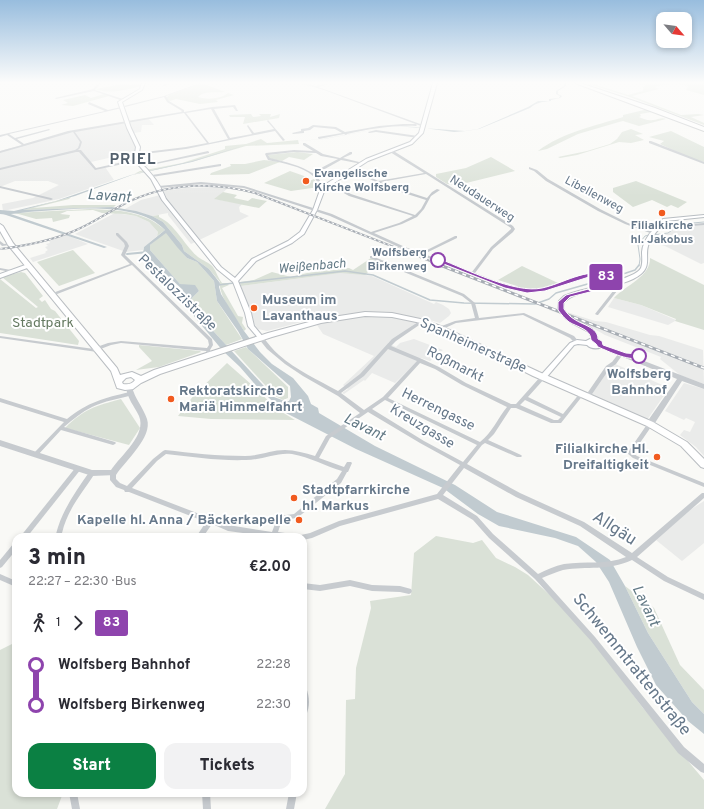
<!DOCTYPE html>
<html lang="en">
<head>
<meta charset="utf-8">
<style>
  :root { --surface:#fff; --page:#f2f2f3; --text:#2b2b33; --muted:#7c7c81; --accent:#0b8043 }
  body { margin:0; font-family:Overpass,sans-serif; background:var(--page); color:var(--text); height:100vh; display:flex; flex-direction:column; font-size:15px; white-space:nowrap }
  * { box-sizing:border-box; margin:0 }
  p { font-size:13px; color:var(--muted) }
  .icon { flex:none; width:22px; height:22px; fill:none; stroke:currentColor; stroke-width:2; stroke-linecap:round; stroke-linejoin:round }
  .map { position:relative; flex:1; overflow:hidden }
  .sheet { position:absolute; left:12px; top:533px; width:295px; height:264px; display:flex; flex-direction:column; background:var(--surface); border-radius:12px; box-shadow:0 2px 6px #0003 }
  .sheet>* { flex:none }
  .badge { padding:0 8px; border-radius:3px; font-size:14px; line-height:26px }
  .needle { width:26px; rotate:118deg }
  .controls { position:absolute; left:656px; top:12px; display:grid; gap:8px }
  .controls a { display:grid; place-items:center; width:36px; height:36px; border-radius:8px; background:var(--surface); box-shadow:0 2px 6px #0003; font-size:20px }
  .map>.badge { position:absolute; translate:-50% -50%; box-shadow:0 0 0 2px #fff }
  .legs { display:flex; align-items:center; gap:6px; height:44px; padding:0 16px; font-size:13px }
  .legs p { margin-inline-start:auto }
  .overview { display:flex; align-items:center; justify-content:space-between; height:68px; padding:0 16px }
  h1 { font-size:22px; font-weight:800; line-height:30px }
  .action { display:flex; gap:8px; margin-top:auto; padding:8px 16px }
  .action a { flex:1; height:46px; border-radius:12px; background:var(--accent); color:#fff; font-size:16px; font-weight:800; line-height:46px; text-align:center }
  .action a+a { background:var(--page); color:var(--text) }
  ul { padding:0 16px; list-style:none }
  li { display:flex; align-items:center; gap:14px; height:40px; font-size:15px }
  li i { display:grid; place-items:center; width:6px; height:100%; margin:0 5px; background:currentColor }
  li i::after { content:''; width:10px; height:10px; margin:-5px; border:3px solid; border-radius:50%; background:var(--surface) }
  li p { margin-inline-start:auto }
  li:first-child i { background:linear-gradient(#0000 50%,currentColor 0) }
  li:last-child i { background:linear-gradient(currentColor 50%,#0000 0) }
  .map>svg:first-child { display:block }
  .built { fill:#eaebea }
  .green { fill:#dae1d7 }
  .water { fill:#c1cbd0; fill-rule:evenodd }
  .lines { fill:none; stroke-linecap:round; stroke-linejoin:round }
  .stream-far1 { stroke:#c1cbd0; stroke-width:1 }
  .stream { stroke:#c1cbd0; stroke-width:1.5 }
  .canal { fill:#c1cbd0; fill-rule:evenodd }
  .secondary-tunnel { stroke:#cdd2d6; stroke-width:6; stroke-dasharray:6 3; stroke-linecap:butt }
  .secondary-casing { stroke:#b9bec3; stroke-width:2 }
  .primary-casing { stroke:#babec2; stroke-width:2 }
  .motorway-casing { stroke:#b9bdc0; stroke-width:2 }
  .minor { fill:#c7cbcf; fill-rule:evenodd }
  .tertiary { fill:#c7cbcf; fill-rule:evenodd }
  .secondary { fill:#fff; fill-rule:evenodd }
  .primary { fill:#fff; fill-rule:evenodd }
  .motorway { fill:#fff; fill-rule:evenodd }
  .rail-far1-casing { stroke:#a7adb4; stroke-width:2 }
  .rail-casing { stroke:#a7adb4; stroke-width:3 }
  .rail-far1 { stroke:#fff; stroke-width:1; stroke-dasharray:2.5; stroke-linecap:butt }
  .rail { stroke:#fff; stroke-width:1.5; stroke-dasharray:4; stroke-linecap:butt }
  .line-1 { fill:#8e44ad; stroke:#fff }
  .poi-dot { fill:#f15b1f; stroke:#fff; stroke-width:1.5 }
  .stop-1-dot { fill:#fff; stroke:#8e44ad; stroke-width:2 }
  .labels { text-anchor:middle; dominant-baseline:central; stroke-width:4; stroke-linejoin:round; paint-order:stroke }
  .far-poi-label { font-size:12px; font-weight:bold; fill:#66788a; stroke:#fff; text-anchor:start }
  .far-street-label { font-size:12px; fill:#66788a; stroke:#fff }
  .far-stop-label { font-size:12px; font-weight:bold; fill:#66788a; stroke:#fff; text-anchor:end }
  .far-water-label { font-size:13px; font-style:italic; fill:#627985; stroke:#fff }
  .street-label { font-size:14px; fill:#66788a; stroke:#fff }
  .poi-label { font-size:14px; font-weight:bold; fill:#66788a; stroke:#fff; text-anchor:start }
  .park-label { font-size:14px; fill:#657a61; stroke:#fff }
  .stop-label { font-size:14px; font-weight:bold; fill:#66788a; stroke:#fff }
  .far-district-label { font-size:15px; font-weight:bold; letter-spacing:1px; fill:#54616e; stroke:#fff }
  .water-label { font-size:15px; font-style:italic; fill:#627985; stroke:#fff }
  .near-street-label { font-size:17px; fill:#66788a; stroke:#fff }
</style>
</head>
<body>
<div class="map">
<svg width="704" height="809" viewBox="0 0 704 809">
  <rect width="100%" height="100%" fill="#f9f9f6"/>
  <!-- built -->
  <g class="built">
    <polygon points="148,118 154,125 142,125 141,132 133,133 140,146 139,151 91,162 95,169 105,167 114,180 59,199 3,211 2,204 33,198 59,185 48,181 15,181 0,187 0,151 78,130"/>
    <polygon points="217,187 228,188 215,199 242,204 239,207 240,212 249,216 191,244 168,215 168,213 152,216 125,209 141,200 164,194 163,191 185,188"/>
    <polygon points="115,213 136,216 149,222 158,232 157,236 144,247 143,250 126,252 75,234"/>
    <polygon points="704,224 704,263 701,264 665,246 654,243 657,239 672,231 690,225"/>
    <polygon points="67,235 88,244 33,262 30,258 46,253 45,252 48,250 45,247 48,246 46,244 50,243 49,241"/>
    <polygon points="341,273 354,273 372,276 434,304 436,302 443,305 449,309 451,313 449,316 440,323 423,318 388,343 396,347 400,343 414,339 443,350 430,361 421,358 395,383 372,373 365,381 364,380 344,394 342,393 348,389 343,385 374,356 323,334 313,319 267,331 258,329 255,325 241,286"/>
    <polygon points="614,298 641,305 676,320 675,321 668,325 608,307"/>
    <polygon points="551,307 595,321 606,322 650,335 659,336 703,350 704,384 680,375 660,359 661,357 605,335 580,321 549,310"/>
    <polygon points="611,362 669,388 647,420 591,394"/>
    <polygon points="684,383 704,389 704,456 696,447 680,435 684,430 690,432 695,422 686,418 684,420 665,411"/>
    <polygon points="704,501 704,543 682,561 656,540 690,510"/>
  </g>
  <!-- green -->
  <g class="green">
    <path d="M141,83L142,86C128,89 110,95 96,89L122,84L130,85Z"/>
    <path d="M202,83L225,92C216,93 204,90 198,97C207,100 221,99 228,93L234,95L216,100L218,102L200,104L176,99L170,101L166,98L169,95Z"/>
    <polygon points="585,83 590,83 628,95 643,91 643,87 646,85 632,83 704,83 704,95 686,90 688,86 675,83 657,86 655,87 659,89 632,96 681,115 698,114 704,115 691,117 704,123 704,125 627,96"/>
    <polygon points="104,94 109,96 73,106 61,105 68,103 63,100 85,95 91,98"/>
    <path d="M648,109L652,112L640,114L641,116L639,117C644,119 648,121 653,120C658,120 661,117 666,119L639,126L623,121L619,122L578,134L547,149L538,151C563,132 595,126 623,117V115Z"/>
    <polygon points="251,114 253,117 261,116 259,114 271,114 270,117 280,114 279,118 243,124 245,117 230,117 229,115"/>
    <polygon points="631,129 643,134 635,135 644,140 631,143 619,142 577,155 560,158 558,157 587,151 610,144 617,139 622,132"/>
    <polygon points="671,131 704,147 704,162 690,158 660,144 664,141 649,137"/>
    <polygon points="261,139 267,143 298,140 299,144 246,146 195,161 132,175 157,169 134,174 140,171 182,163 225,149 225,146 246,144"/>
    <polygon points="297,152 313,154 304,160 289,157 282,161 270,159 268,155"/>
    <polygon points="491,157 515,171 458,185 447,184 436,177 436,174 466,168"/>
    <polygon points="264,160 280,162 249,174 210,175 211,173 231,166 230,164 245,164"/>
    <polygon points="290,171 307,177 301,181 307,182 314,179 319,187 291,191 264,183"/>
    <polygon points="636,181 687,202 678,208 671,205 667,207 652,200 633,207 613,192 613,188"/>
    <polygon points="223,192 237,195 234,198 248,201 252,198 267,201 259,208 214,199"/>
    <polygon points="71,197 69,199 33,208 73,205 116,205 114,207 22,210"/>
    <path d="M90,209C118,210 144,211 165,230L157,236L158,232L149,222L136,216L124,214L102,213L93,210L67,211L60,214L70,215L69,218L53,222L52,218L36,219L15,213Z"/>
    <path d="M159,215V217C175,224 184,245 198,257C203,261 209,262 213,267C217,273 218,278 222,283H227L229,285L222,288L238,316L243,317L242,323L246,329L244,331C237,319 218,296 220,282L209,269L184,251L182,245L163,222L152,216Z"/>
    <path d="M166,232L187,258L197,262L214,281L217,301L242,339L226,345C213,330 199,317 191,299L199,291L197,289L180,284L150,250V245Z"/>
    <polygon points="73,250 95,273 59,286 37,262"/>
    <polygon points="371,258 383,264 374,270 371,269 365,275 341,273 241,286 240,282 254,280 272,272 291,277 307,273 331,270 349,268 353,270"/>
    <path d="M650,258L704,285V330L675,321L676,319L641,305L614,298C626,285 651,276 650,258Z"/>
    <polygon points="522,266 558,283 541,288 529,290 519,289 517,286 498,280"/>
    <polygon points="21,272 25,273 43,296 39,299 42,302 45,300 51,309 55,311 79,341 78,345 0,333 0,279 36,308 38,307 2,277"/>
    <polygon points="139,345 200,351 201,352 159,367 136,370 152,361 139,347"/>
    <polygon points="246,347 288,387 288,398 283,400 275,396 234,351"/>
    <polygon points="227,363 252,385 277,409 295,420 211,419 178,416 194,395"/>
    <path d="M121,399L140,428L129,445L65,428C84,409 95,406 121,399Z"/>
    <polygon points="436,536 473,543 482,540 496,558 515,567 528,575 552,597 594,643 643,708 704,780 704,809 325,809 345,774 346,700 355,699 356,668 371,608 370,601 411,595 414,553"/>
    <polygon points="625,586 654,608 680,665 704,690 704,714 692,702 648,633"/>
    <polygon points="16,642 16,793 63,793 57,809 0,809 0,650"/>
  </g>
  <!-- water -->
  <path class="water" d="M564,83H566V86L558,91V94L562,96L560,98L551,100V101C542,102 537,102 530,108L479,129L466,131L454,132L416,127L393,126L324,139L246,145L192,162L132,175L75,196L23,210L112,207L136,211L152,216L163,222L182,245L184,251L209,269L220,283L219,287L221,294L244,331L260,352L272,364L293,378L308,396L311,404L318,408L319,413L375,446L455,485L497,512L576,537L610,560L625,586L648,633L692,702L704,714V734L688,721L656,685L637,647L609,582L596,562L578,546L555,538L499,526L478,514L443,488L356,449L286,413L260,390L240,367L223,351L193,315L182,294L183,290L143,253L144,247L165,230C136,199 66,210 28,212C19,213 9,215 0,214V210L14,211L56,201L131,175L192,161L246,145L323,139L393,126L465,131L478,129L528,107L538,101H549V99L559,98L560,96L556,94V91L564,86ZM166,233L177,247L187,258L197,262L214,281L217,301L238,331L248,349L290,386L291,397L289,401H285L274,397L205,322L195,308L191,299L199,291L195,285L180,284L150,250V245Z"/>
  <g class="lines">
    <!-- stream-far1 -->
    <g class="stream-far1">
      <polyline points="653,235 668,233 681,224 704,222"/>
      <polyline points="639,266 640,259 638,245 645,236 649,235"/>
    </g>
    <!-- stream -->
    <g class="stream">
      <polyline points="238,283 345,271 373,275 430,300 464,303 535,304 549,299 556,293 626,273 635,270 639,265"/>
      <polyline points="218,285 234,283"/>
    </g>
    <!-- canal -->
    <g class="canal">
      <polygon points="3,212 5,212 107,247 104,248 3,214"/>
      <polygon points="148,251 150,252 149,253 127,255 125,254 127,253"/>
    </g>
    <!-- secondary-tunnel -->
    <polyline class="secondary-tunnel" points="561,308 564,314 574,322"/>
    <!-- secondary casing -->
    <g class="secondary-casing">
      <g id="secondary">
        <path d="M142,83H145L142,90L122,102L131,128L140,147L138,160C150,171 160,183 166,199L221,267L235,278L252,259L288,241L300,232L313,210L321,187L366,159L410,142L419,133L433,83H437L423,133L412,144L368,161L325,189L317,210L304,234L292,243L256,261L238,281L251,313L254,326L264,338L261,340L259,339L248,326L245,313L233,282L217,269L162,200L151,179L134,160L136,147L127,128L118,102L140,89Z"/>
        <path d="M704,215V217L666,221C660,228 651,236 648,246C645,256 651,266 641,274C622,290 584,285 564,302L563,309H559L558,308L559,301L564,296L572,293C586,288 636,279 641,268C643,263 642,257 642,252C643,239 654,228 663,219Z"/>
        <polygon points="28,264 30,265 30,267 0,278 0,274"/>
        <path d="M574,320C584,323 596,328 598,340L600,341L603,346L602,347C597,349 591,349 587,345L578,344L574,345L545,379H541L540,377L541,375L570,343L577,340L586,341L592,338L589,332L572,323L571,322L572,321Z"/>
      </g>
    </g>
    <!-- primary casing -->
    <g class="primary-casing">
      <path id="primary" d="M0,224L3,226L13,243L117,368L120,375L132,372L141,376L154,370L268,333L320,319L365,312L392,313L425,320L443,327L539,372L653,422L687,442L704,459V468L701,467L681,446L647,426L533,376L439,329L421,323L392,317L365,316L321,323L272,337L160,374L141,383L133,389L125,390L117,388L111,371L8,245L0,231ZM131,377L135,380C132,384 128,385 123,384L122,382L126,378Z"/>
    </g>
    <!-- motorway casing -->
    <g class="motorway-casing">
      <polygon id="motorway" points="575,83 580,83 655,108 704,127 704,131"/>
    </g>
    <!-- minor -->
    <g class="minor">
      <polygon points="99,83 101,83 95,90 123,99 123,101 94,91 56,99 55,98 93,89"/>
      <polygon points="169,83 171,83 164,86 163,85"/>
      <path d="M200,83H202L166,96L169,101L184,110V112L212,107L235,105L238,111H236L233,107L214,109L230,138L252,134L247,126L248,125L254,133L274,129L267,121L268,120L285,140L283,141L275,131L186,149L136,155V154L137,153L186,147L207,143L184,113L75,132L82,142L80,148L78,150H81L96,168L136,159H137V161L95,170L79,152H76L0,170V168L75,150L78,148L80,142L73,132L0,153V151L22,145L7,135L0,137V135L105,111L88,104L89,102L108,110L121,107L122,108L9,134L15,138L49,129L50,130L17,139L24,144L68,131L181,112L182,111L167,102L164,97L125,107L124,106L164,96ZM211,109L228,139L209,143L186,113Z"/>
      <polygon points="300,83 302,83 315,86 331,83 318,87 423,125 421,126 324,90"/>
      <path d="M403,124H416L417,125L416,126C392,125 370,129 347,134L346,135L344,134L319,139L318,138V137L342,133L335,129L314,127L310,130L304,131V133L293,134L292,133L301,131V129L308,128L313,125L336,127L345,132L379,126Z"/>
      <polygon points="376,130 418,136 419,137 418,138 376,132 369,133 368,132"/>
      <polygon points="649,141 651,141 704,162 704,164 649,143"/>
      <path d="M303,143H305L323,154L340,158L350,152H352V154L343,158L363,163L362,164L341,160L323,170L316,175L325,188L323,189H322C319,185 316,179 313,176C302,166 282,163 268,160L265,154L266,153L294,150L313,151L303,145ZM294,152L316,153L321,156L338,159L321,168L314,174C300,165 286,162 270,158L268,155Z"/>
      <path d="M390,150H392L513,226L515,229L513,232L493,249L475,273C491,279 514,290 531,289C563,289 591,258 621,286L598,315H597L595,314L617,286C614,284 610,280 607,279C589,271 564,285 547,289C537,292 529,292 519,291L403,249L330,216L244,188L201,184L159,188L157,187L159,186L201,182L244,186L332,214L371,232L399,223L413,216L349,196L328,184L331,183L351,194L415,215L421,209L426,200L385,187L353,170L355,169L378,181L424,173L390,152ZM426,174L511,228V229L491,247L472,272L424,254L457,238V236H455L421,253L405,247L374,233L402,224L417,217L424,209L431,196L440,190L437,189L432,192L427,198L387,185L381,182Z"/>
      <polygon points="208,151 209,152 209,153 142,167 141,166"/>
      <polygon points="220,164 221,164 221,166 152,177 150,176 152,175"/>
      <polygon points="529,167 537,170 548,179 600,209 628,223 655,233 653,234 625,224 598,211 546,181 534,171 529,169"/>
      <polygon points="0,186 51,198 53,199 51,200 0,188"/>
      <polygon points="704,223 704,225 692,226 689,228 687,227 691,224"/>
      <polygon points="116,233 118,233 127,242 129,246 125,255 212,339 213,345 210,350 211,352 211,353 207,353 206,351 121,343 111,345 98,350 99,351 97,352 0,338 0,336 94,349 94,348 108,343 121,341 207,348 209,345 208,340 132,265 52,296 50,296 50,294 130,264 121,255 125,246 124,243 116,235"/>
      <polygon points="0,241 4,244 10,243 12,244 10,245 2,246 0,244"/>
      <polygon points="370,256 372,256 464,294 475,303 479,318 524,313 574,336 579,342 579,343 575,343 570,338 523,315 456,323 443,329 439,329 439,327 455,321 475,318 471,303 462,296 370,258"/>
      <polygon points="0,268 11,270 13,271 11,272 0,270"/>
      <path d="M421,320H425V321L396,341L391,346L422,359L439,367L466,383L511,404H516L541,376L543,375L545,377V378L528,397L563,414L580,393H584V394L561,423H551L516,408H511L494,434L488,440L521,455L522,456L521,457H517L485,443L482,445L467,464L520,493L584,522L632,553L702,493H704V498L637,557L668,577L704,594V600L664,581L632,560C607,571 588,566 563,570C556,572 549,575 542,578L595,637L684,747L704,764V773L701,772L678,753L591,641L535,579L489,538L473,520L438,499L340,526L312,538L303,540V537H300L301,535L310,533L339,521L437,494L460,465L420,443L368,412L330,438L319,458L344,467L347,462H351L352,463L348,472H347L341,483L297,518L282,520L278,532L292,534L294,535L295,537H272L228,531L212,524L203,537H196L206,522L129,492H125L124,490L116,487L110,480V473L111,471H115L116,473V479L120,483L127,486L153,459L163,451L165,450C191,453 218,456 245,456C259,456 271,450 285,450C295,450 305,453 315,456L326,436L360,413L338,396L303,376L285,364L267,349L259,339V337H263C268,343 273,350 279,355C296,370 318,380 338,391L360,374L392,339ZM388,349L417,361L383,397L364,410L341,393L364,376ZM420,363L435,369L462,385L507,407C498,418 492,433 480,442L388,398ZM385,400L477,445L463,462L424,441L372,409ZM525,400L561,417L558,420H554L520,405ZM166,454C192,457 220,461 246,460C262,460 277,452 292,454C310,457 325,466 342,471L337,479L294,514L278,516L272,532L228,525L132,488L157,461ZM464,468L516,497L580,526L626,557C607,565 585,561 564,564C555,566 546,570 538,574L493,534L477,516L443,495Z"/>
      <polygon points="619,353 623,353 623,354 616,364 610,368 590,397 586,397 586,395 606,366 612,362"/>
      <path d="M130,392L132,394V395C119,399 104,401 92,407C82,412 73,419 64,427L115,442L116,443L115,444L113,445L61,430L37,456H33L32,455L33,454L64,422L0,402V398L67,419C88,402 104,398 130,392Z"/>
      <polygon points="650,422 653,424 633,453 637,456 704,483 704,487 633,458 627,453 628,452 648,423"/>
      <polygon points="76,467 80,467 81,469 27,537 20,537"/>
      <path d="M90,471H94L95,473C82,494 68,508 62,533L66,537H58L56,534C62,510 76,491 90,471Z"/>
      <polygon points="16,542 16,550 2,567 0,568 0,560 14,543"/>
      <polygon points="0,574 16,581 16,587 0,580"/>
      <polygon points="350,580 372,585 400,586 411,589 412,591 411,593 409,594 400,592 372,591 350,586 320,591 303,589 303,583 320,585"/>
      <path d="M303,686L306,687C310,699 310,705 306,716L303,717Z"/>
      <polygon points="69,793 77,793 80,809 72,809"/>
      <polygon points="202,793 210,793 211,809 203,809"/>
      <polygon points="289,793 297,793 294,809 286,809"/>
    </g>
    <!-- tertiary -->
    <g class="tertiary">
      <polygon points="600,344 704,384 704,389 682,381 653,426 647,426 646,424 647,422 677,379 598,347 597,346 598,345"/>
      <path d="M127,385H129L132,387C135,399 143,407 147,419C153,437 125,461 116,475L92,476L0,446V440L92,470H111C121,455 147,435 139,416C134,406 127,398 126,387Z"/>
    </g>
    <!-- secondary -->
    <use href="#secondary" class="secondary"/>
    <!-- primary -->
    <use href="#primary" class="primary"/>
    <!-- motorway -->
    <use href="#motorway" class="motorway"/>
    <!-- rail-far1 casing -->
    <g class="rail-far1-casing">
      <path id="rail-far1" d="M0,249C25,246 50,241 74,231C94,223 111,210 130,201C170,183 213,182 255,193L443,266"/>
    </g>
    <!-- rail casing -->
    <g class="rail-casing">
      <polyline id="rail" points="440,265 704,368"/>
    </g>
    <!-- rail-far1 -->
    <use href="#rail-far1" class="rail-far1"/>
    <!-- rail -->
    <use href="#rail" class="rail"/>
  </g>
  <!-- sky -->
  <linearGradient id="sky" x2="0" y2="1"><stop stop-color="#98bdde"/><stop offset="0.42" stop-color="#fcfcfb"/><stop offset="1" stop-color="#fcfcfb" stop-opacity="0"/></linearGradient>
  <rect width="704" height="196" fill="url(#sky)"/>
  <!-- line-1 -->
  <path class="line-1" d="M436,259H440C466,269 515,294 542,288C562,284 587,267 608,275C611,277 615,280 618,282V285L570,297L564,303V309C567,313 570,317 574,319C582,325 598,327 598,339L602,341L603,345L626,353L639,354L642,356C633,364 608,351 598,347L596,344L591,340C591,329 577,327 569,322C565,319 561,314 558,310V302L566,295L611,283L604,278L592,276L545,291L527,293L505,288L436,261Z"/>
  <!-- markers -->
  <g class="poi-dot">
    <circle cx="306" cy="181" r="4"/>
    <circle cx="662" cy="213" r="4"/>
    <circle cx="254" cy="308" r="4"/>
    <circle cx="171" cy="399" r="4"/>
    <circle cx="657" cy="457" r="4"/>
    <circle cx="294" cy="498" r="4"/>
    <circle cx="299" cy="520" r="4"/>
  </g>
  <g class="stop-1-dot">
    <circle cx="438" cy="260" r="7"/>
    <circle cx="639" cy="356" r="7"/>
  </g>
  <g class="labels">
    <!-- far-poi labels -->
    <g class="far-poi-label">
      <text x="314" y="174">Evangelische<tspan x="314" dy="14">Kirche Wolfsberg</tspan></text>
      <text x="662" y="226" text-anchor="middle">Filialkirche<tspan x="662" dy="14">hl. Jakobus</tspan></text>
    </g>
    <!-- far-street labels -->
    <g class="far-street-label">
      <text transform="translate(594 195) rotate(28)">Libellenweg</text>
      <text transform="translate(482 199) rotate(33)">Neudauerweg</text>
    </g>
    <!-- far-stop labels -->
    <g class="far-stop-label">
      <text x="427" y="253">Wolfsberg<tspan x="427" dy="14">Birkenweg</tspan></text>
    </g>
    <!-- far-water labels -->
    <g class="far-water-label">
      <text transform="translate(312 267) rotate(-5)">Weißenbach</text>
    </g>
    <!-- street labels -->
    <g class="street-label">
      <text transform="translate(177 293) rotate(44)">Pestalozzistraße</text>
      <text transform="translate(473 346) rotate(24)">Spanheimerstraße</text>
      <text transform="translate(455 365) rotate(27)">Roßmarkt</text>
      <text transform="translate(438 410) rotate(26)">Herrengasse</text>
      <text transform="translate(422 427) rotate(31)">Kreuzgasse</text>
    </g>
    <!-- poi labels -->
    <g class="poi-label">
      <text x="262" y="300">Museum im<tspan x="262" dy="16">Lavanthaus</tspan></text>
      <text x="179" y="391">Rektoratskirche<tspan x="179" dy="16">Mariä Himmelfahrt</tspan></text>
      <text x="649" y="449" text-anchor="end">Filialkirche Hl.<tspan x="649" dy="16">Dreifaltigkeit</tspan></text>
      <text x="302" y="490">Stadtpfarrkirche<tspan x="302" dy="16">hl. Markus</tspan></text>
      <text x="291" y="520" text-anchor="end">Kapelle hl. Anna / Bäckerkapelle</text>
    </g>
    <!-- park labels -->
    <g class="park-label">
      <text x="43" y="323">Stadtpark</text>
    </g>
    <!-- stop labels -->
    <g class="stop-label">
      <text x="639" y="374">Wolfsberg<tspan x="639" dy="16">Bahnhof</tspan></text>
    </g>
    <!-- far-district labels -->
    <g class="far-district-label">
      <text x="133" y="160">PRIEL</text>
    </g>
    <!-- water labels -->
    <g class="water-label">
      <text transform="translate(109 197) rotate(4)">Lavant</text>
      <text transform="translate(364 428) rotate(26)">Lavant</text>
      <text transform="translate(645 606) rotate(64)">Lavant</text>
    </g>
    <!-- near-street labels -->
    <g class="near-street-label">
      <text transform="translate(614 529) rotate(33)">Allgäu</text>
      <text transform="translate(631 665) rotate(51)">Schwemmtrattenstraße</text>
    </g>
  </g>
</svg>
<div class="controls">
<a><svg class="needle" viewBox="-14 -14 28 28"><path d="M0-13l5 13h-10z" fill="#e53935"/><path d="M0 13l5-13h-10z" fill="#7c7c81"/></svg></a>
</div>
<b class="badge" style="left:606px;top:277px;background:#8e44ad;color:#fff">83</b>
<section class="sheet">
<div class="overview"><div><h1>3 min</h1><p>22:27 – 22:30 · Bus</p></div><b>€2.00</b></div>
<div class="legs"><svg class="icon" aria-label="walk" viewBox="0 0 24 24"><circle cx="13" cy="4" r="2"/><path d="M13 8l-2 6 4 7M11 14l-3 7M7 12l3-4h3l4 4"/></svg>1<svg class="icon" aria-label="forward" viewBox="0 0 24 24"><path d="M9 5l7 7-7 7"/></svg><b class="badge" style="background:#8e44ad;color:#fff">83</b></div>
<ul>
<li><i style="color:#8e44ad"></i><b>Wolfsberg Bahnhof</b><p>22:28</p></li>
<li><i style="color:#8e44ad"></i><b>Wolfsberg Birkenweg</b><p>22:30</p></li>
</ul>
<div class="action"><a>Start</a><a>Tickets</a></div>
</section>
</div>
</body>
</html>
